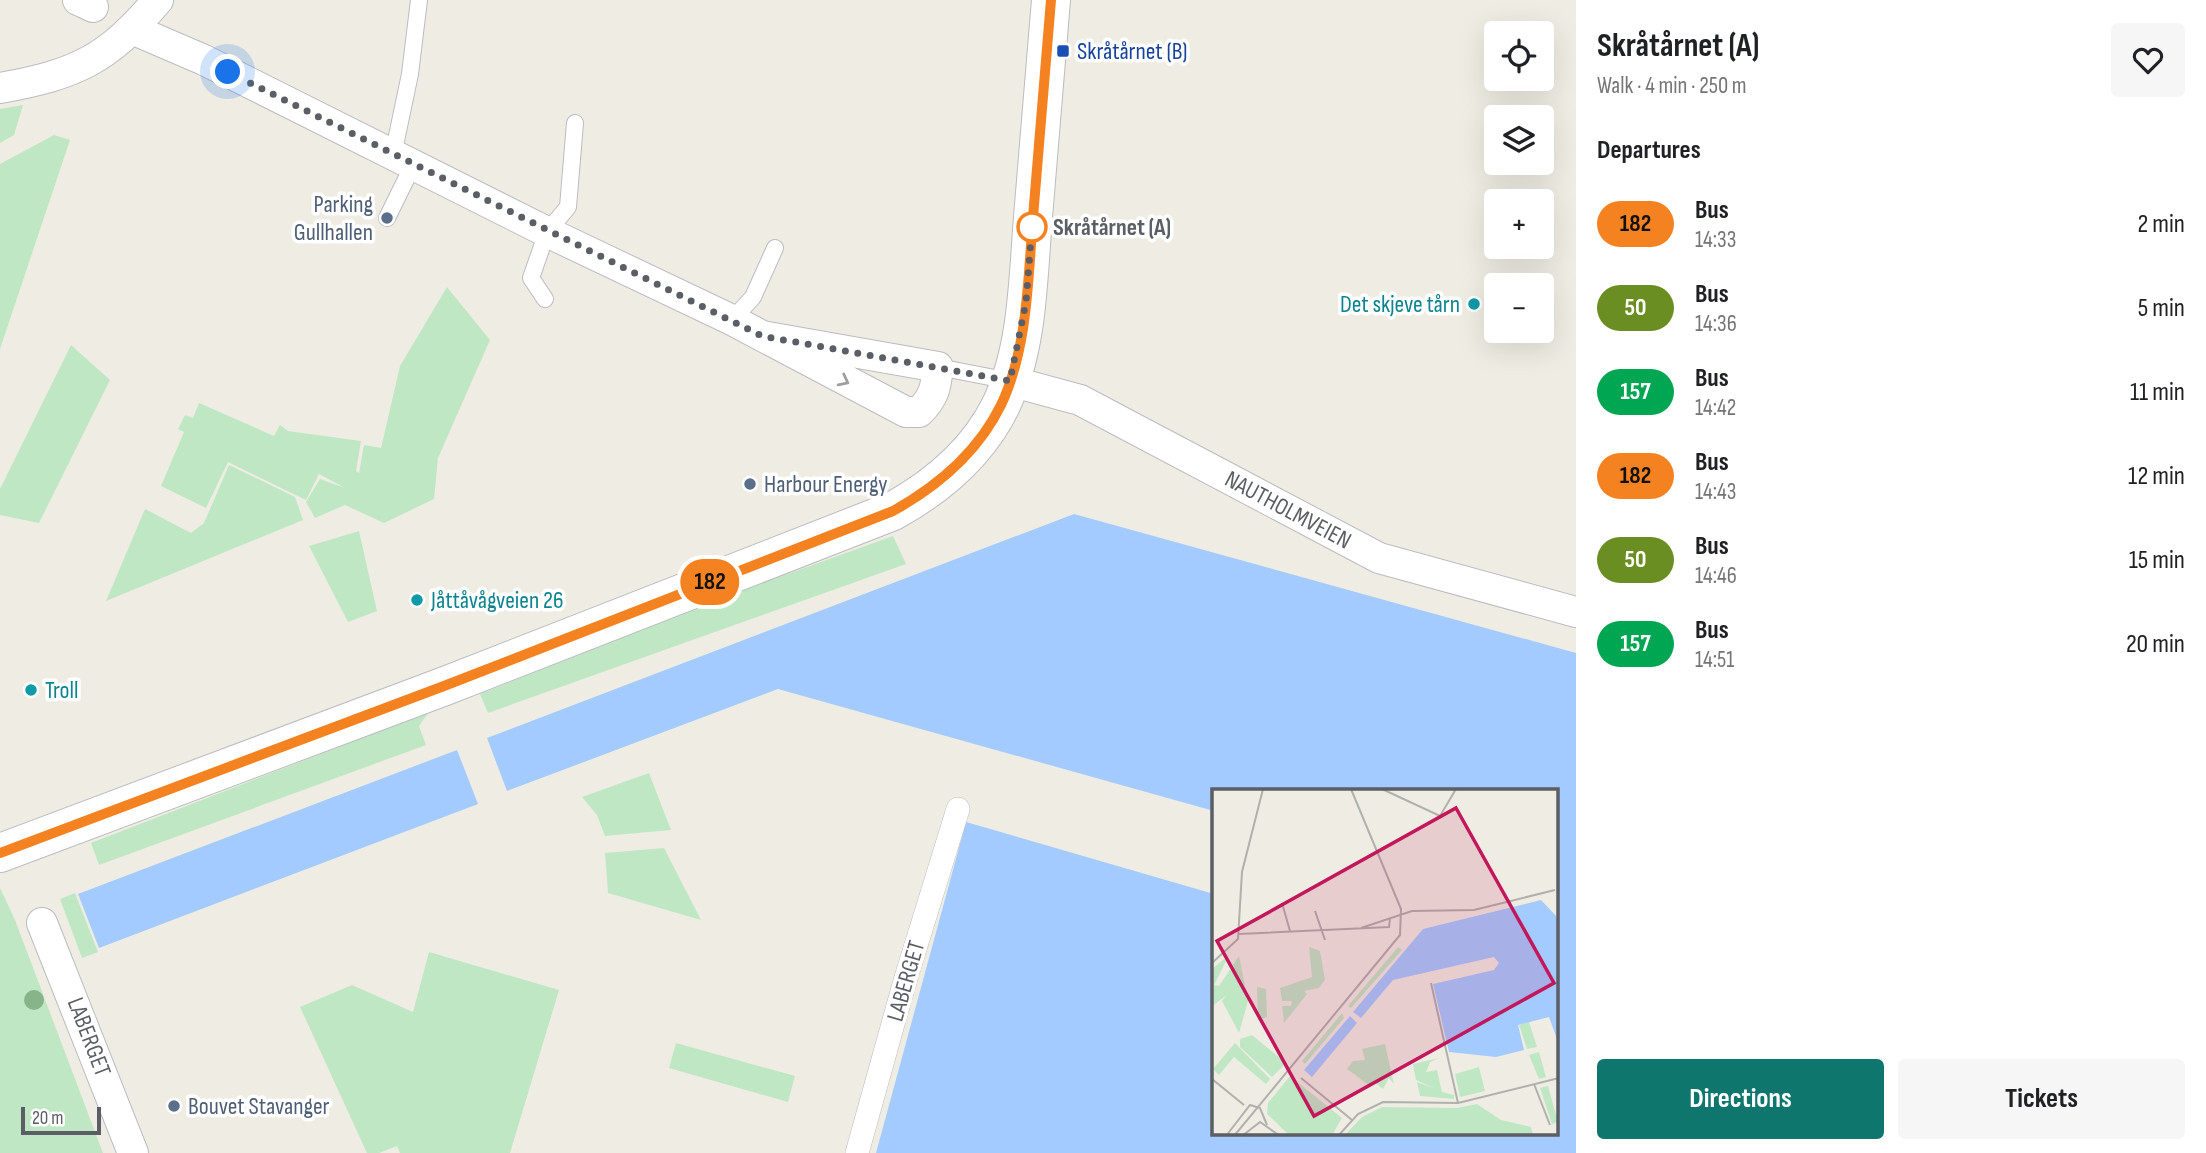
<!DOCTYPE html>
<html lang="en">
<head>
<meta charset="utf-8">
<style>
  :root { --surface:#fff; --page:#f6f6f6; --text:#202124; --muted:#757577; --accent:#0f766e }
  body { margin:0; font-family:"Sofia Sans Condensed",sans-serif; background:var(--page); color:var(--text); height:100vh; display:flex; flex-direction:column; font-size:26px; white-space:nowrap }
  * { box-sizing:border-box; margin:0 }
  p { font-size:23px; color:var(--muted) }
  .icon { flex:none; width:38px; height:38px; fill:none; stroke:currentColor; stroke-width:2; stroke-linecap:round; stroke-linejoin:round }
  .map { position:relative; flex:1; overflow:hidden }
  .panel { display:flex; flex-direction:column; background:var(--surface); width:630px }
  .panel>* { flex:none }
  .badge { padding:0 14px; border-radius:23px; font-size:24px; line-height:46px }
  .fabs { position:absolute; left:1484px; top:21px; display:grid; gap:14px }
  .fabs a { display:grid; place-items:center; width:70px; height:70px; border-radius:7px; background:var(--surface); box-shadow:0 7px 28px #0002; font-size:35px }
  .scale { position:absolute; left:21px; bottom:18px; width:80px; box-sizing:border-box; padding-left:7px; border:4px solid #5b5e64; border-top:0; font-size:19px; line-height:24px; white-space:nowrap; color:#5b5e64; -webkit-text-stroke:5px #fff; paint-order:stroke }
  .you { position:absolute; width:35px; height:35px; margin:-18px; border:5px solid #fff; border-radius:50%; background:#1a73e8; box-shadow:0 0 0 10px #1a73e833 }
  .map>.badge { position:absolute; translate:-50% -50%; box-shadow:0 0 0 4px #fff }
  h2 { padding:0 21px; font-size:26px; line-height:63px }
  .round { display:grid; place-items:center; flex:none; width:74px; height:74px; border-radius:7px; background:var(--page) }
  .head { display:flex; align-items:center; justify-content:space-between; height:119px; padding:0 21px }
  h1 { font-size:33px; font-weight:700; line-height:52px }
  .cta { display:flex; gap:14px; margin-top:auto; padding:14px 21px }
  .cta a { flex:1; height:80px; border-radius:7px; background:var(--accent); color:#fff; font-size:28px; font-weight:700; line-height:80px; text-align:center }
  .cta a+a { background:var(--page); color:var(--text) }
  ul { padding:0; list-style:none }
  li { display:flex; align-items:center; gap:21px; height:84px; padding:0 21px }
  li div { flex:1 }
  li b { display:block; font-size:26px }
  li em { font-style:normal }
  li .badge { min-width:77px; font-weight:700; text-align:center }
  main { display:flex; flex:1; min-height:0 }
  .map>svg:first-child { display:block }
  .green { fill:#bfe7c4 }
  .water { fill:#a3cbff }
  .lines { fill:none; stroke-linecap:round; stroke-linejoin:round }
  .service-casing { stroke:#bbbcc2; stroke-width:18 }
  .pedestrian-casing { stroke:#bbbcc2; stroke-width:24 }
  .minor-casing { stroke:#bbbcc2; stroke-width:32 }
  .tertiary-casing { stroke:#bbbcc2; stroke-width:40 }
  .service { stroke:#fff; stroke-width:16 }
  .pedestrian { stroke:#fff; stroke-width:23 }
  .minor { stroke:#fff; stroke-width:30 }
  .tertiary { stroke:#fff; stroke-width:38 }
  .tree { fill:#87b489 }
  .oneway { stroke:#9d9ea2 }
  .line-casing { stroke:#fff; stroke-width:16 }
  .line { stroke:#f58220; stroke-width:10 }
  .walk { stroke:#5b5e64; stroke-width:7; stroke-dasharray:0 12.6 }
  .transit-dot { fill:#1a4fb4; stroke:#fff; stroke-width:2.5 }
  .service-dot { fill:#5c6f8a; stroke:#fff; stroke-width:2.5 }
  .stop-dot { fill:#fff; stroke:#f58220; stroke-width:3.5 }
  .culture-dot { fill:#0f9aa8; stroke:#fff; stroke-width:2.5 }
  .labels { text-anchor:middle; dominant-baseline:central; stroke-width:7; stroke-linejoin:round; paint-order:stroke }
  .transit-label { font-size:24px; fill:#164399; stroke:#fff; text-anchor:start }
  .service-label { font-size:24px; fill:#4e5e75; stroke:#fff; text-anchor:start }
  .stop-label { font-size:24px; font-weight:bold; fill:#5b5e64; stroke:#fff; text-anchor:start }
  .culture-label { font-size:24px; fill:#0d838f; stroke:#fff; text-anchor:start }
  .street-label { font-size:24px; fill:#5b5e64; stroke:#fff }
  .inset-road { fill:none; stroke:#b0b0ac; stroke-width:2 }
  .view { fill:#c2185b; fill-opacity:0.15; stroke:#c2185b; stroke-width:3.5 }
  .inset-edge { fill:none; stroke:#5b5e64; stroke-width:3.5 }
</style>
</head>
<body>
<main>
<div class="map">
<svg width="1576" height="1153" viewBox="0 0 1576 1153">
  <rect width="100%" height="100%" fill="#efede3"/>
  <!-- green -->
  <g class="green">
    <polygon points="23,105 14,135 0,143 0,109"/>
    <polygon points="54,135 70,140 0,349 0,164"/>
    <polygon points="447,287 490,340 438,458 434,499 384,523 345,505 315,518 306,502 320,479 345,488 319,474 306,500 228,462 206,508 161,486 184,432 178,429 185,415 193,418 199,403 274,436 280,425 288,431 361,441 356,471 359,473 364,445 381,448 400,366"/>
    <polygon points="71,345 110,380 39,523 0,515 0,489"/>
    <polygon points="229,465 295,497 303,520 106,601 145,509 191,533 204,523"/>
    <polygon points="359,531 377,611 348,622 309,546"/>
    <polygon points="893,536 906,564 488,713 480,694 724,597"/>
    <polygon points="429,712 419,726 426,745 99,865 91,843"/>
    <polygon points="649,773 671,830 605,836 597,815 582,797"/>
    <polygon points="664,848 701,920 608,893 605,853"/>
    <polygon points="0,888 15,920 103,1153 0,1153"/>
    <polygon points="75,893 98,952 82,958 60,899"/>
    <polygon points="429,952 559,990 510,1153 400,1153 397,1146 379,1153 367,1153 300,1007 352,985 413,1012"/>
    <polygon points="676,1043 795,1076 788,1102 669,1068"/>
  </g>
  <!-- water -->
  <g class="water">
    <polygon points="1074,514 1576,653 1576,1153 876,1153 966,822 1214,894 1214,1134 1557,1134 1557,791 1214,791 1214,811 778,689 507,791 487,738"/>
    <polygon points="457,750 478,804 99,948 78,894"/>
  </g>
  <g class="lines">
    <!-- service casing -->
    <g class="service-casing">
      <g id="service">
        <polyline points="393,155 410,74 419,0"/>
        <polyline points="387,218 413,165"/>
        <polyline points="545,299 531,278 547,232 568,207 575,123"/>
        <polyline points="732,320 753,297 775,248"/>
        <polyline points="938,367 1010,381"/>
      </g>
    </g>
    <!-- pedestrian casing -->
    <g class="pedestrian-casing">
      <polyline id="pedestrian" points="857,1153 905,981 958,809"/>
    </g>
    <!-- minor casing -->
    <g class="minor-casing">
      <g id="minor">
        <polyline points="78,0 93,7"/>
        <path d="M132,29L204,60L547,232L732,320L906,412H919C934,398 936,387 938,367L762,336"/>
        <path d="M0,88C77,74 107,60 158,0"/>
        <polyline points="1010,381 1080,400 1379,558 1576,612"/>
        <polyline points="42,923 133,1153"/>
      </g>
    </g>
    <!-- tertiary casing -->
    <g class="tertiary-casing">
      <path id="tertiary" d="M0,853L445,686L893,511C938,486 978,452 1001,405C1028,348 1028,279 1033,217C1039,145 1045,72 1051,0"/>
    </g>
    <!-- service -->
    <use href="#service" class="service"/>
    <!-- pedestrian -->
    <use href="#pedestrian" class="pedestrian"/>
    <!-- minor -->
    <use href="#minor" class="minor"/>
    <!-- tertiary -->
    <use href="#tertiary" class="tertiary"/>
  </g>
  <!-- trees -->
  <circle class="tree" cx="34" cy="1000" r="10"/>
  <!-- one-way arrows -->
  <defs><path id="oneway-chevron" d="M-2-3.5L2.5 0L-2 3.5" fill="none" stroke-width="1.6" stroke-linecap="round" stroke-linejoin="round" transform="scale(1.75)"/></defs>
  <use class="oneway" href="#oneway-chevron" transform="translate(844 381) rotate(27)"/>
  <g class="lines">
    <!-- line casing -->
    <g class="line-casing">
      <path id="line" d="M0,853L444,686L893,511C938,486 978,452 1001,405C1028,348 1028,278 1033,217C1039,145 1045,72 1051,0"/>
    </g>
    <!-- line -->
    <use href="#line" class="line"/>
    <!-- walk -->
    <polyline class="walk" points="228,72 762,336 1010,381 1026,302 1032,227"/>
  </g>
  <!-- markers -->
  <rect class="transit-dot" x="1056" y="44" width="14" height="14" rx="3.5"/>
  <g class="service-dot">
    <circle cx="387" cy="218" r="7"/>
    <circle cx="750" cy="484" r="7"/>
    <circle cx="174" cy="1106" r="7"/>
  </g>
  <circle class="stop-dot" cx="1032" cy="227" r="14"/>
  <g class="culture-dot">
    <circle cx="1474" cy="304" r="7"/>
    <circle cx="417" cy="600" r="7"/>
    <circle cx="31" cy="690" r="7"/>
  </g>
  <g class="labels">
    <!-- transit labels -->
    <g class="transit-label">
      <text x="1077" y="51">Skråtårnet (B)</text>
    </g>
    <!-- service labels -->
    <g class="service-label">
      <text x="373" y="204" text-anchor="end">Parking<tspan x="373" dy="28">Gullhallen</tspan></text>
      <text x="764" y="484">Harbour Energy</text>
      <text x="188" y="1106">Bouvet Stavanger</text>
    </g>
    <!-- stop labels -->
    <g class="stop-label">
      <text x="1053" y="227">Skråtårnet (A)</text>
    </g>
    <!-- culture labels -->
    <g class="culture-label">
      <text x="1460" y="304" text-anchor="end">Det skjeve tårn</text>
      <text x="431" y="600">Jåttåvågveien 26</text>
      <text x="45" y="690">Troll</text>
    </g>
    <!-- street labels -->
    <g class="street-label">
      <text transform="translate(1288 510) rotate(28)">NAUTHOLMVEIEN</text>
      <text transform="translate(906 981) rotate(-74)">LABERGET</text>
      <text transform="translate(89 1037) rotate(69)">LABERGET</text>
    </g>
  </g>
  <!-- overview -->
  <g transform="translate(1212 789)">
    <rect width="346" height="346" fill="#efede3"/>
    <path d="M97,158L108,162L113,191L107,199L92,202L95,205L72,234L70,217H79L80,212H70L68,199L100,188ZM186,158L190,161L139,219L136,217ZM17,166L2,196L7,197L27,167L36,212L27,244L10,212L14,207L0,217V180ZM45,198L54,200L55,228L46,231ZM130,224L132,229L93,275L90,272ZM317,233L325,258L315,260L307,236ZM40,246L74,274L60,288L28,258V250ZM23,254L58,290L54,295L22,268L7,286L1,280ZM173,255L182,295L177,289L171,300L162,293L158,297L135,280L141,272L153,271L150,260ZM327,263L334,288L327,290L317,266ZM227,269L218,273L214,283L225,281L230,303L242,306V310L208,307L205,293L224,300L204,291L201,275ZM267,278L273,302L248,308L243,285ZM78,287L130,329L120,346H77L55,325L56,314ZM336,297L346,333L340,335L328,299ZM265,315L289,331L319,338L321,346L132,347L150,328L170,318L245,319Z" fill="#bfe7c4"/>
    <path d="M329,111L346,129V253L337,228L306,236L312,261L284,268L237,263L221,195L282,181L287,174L282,168L181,191L149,229L141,223L211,140ZM138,227L145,234L100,288L92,281Z" fill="#a3cbff"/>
    <path class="inset-road" d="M170,0L228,27L244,0M70,114L78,142M103,122L113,151M149,139L200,122L262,121L343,101M27,145L177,138L178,129M0,174L26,150L30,83L51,0M219,194L246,314M89,289L140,331M0,290L32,316M322,295L338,336M14,347L38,316L48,319L55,336M22,347L188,146L189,120L139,0M30,347L48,333L68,347M126,347L146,325L171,313L246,314L347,289"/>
    <path class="view" d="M244,19L342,194L102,327L5,152Z"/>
    <rect width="346" height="346" class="inset-edge"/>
  </g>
</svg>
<div class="fabs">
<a><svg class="icon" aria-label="locate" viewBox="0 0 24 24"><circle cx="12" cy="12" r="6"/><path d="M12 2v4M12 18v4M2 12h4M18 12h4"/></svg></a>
<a><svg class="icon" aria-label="layers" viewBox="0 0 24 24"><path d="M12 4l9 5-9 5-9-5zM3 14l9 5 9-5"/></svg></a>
<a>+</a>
<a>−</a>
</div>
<div class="scale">20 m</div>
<div class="you" style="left:228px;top:72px"></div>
<b class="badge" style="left:710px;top:582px;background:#f58220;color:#111">182</b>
</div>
<section class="panel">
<div class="head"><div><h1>Skråtårnet (A)</h1><p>Walk · 4 min · 250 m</p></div><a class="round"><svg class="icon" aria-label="heart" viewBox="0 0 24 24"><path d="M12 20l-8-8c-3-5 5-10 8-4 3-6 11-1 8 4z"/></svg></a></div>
<h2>Departures</h2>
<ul>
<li><span class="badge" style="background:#f58220;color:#111">182</span><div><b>Bus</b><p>14:33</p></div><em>2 min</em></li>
<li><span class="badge" style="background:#6b8e23;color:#fff">50</span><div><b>Bus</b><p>14:36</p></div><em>5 min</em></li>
<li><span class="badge" style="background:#00a651;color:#fff">157</span><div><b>Bus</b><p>14:42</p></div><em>11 min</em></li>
<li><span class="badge" style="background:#f58220;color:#111">182</span><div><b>Bus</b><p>14:43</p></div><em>12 min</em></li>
<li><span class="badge" style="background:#6b8e23;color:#fff">50</span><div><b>Bus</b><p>14:46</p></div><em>15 min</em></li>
<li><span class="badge" style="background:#00a651;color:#fff">157</span><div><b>Bus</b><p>14:51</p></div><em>20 min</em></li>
</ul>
<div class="cta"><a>Directions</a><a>Tickets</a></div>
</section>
</main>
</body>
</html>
